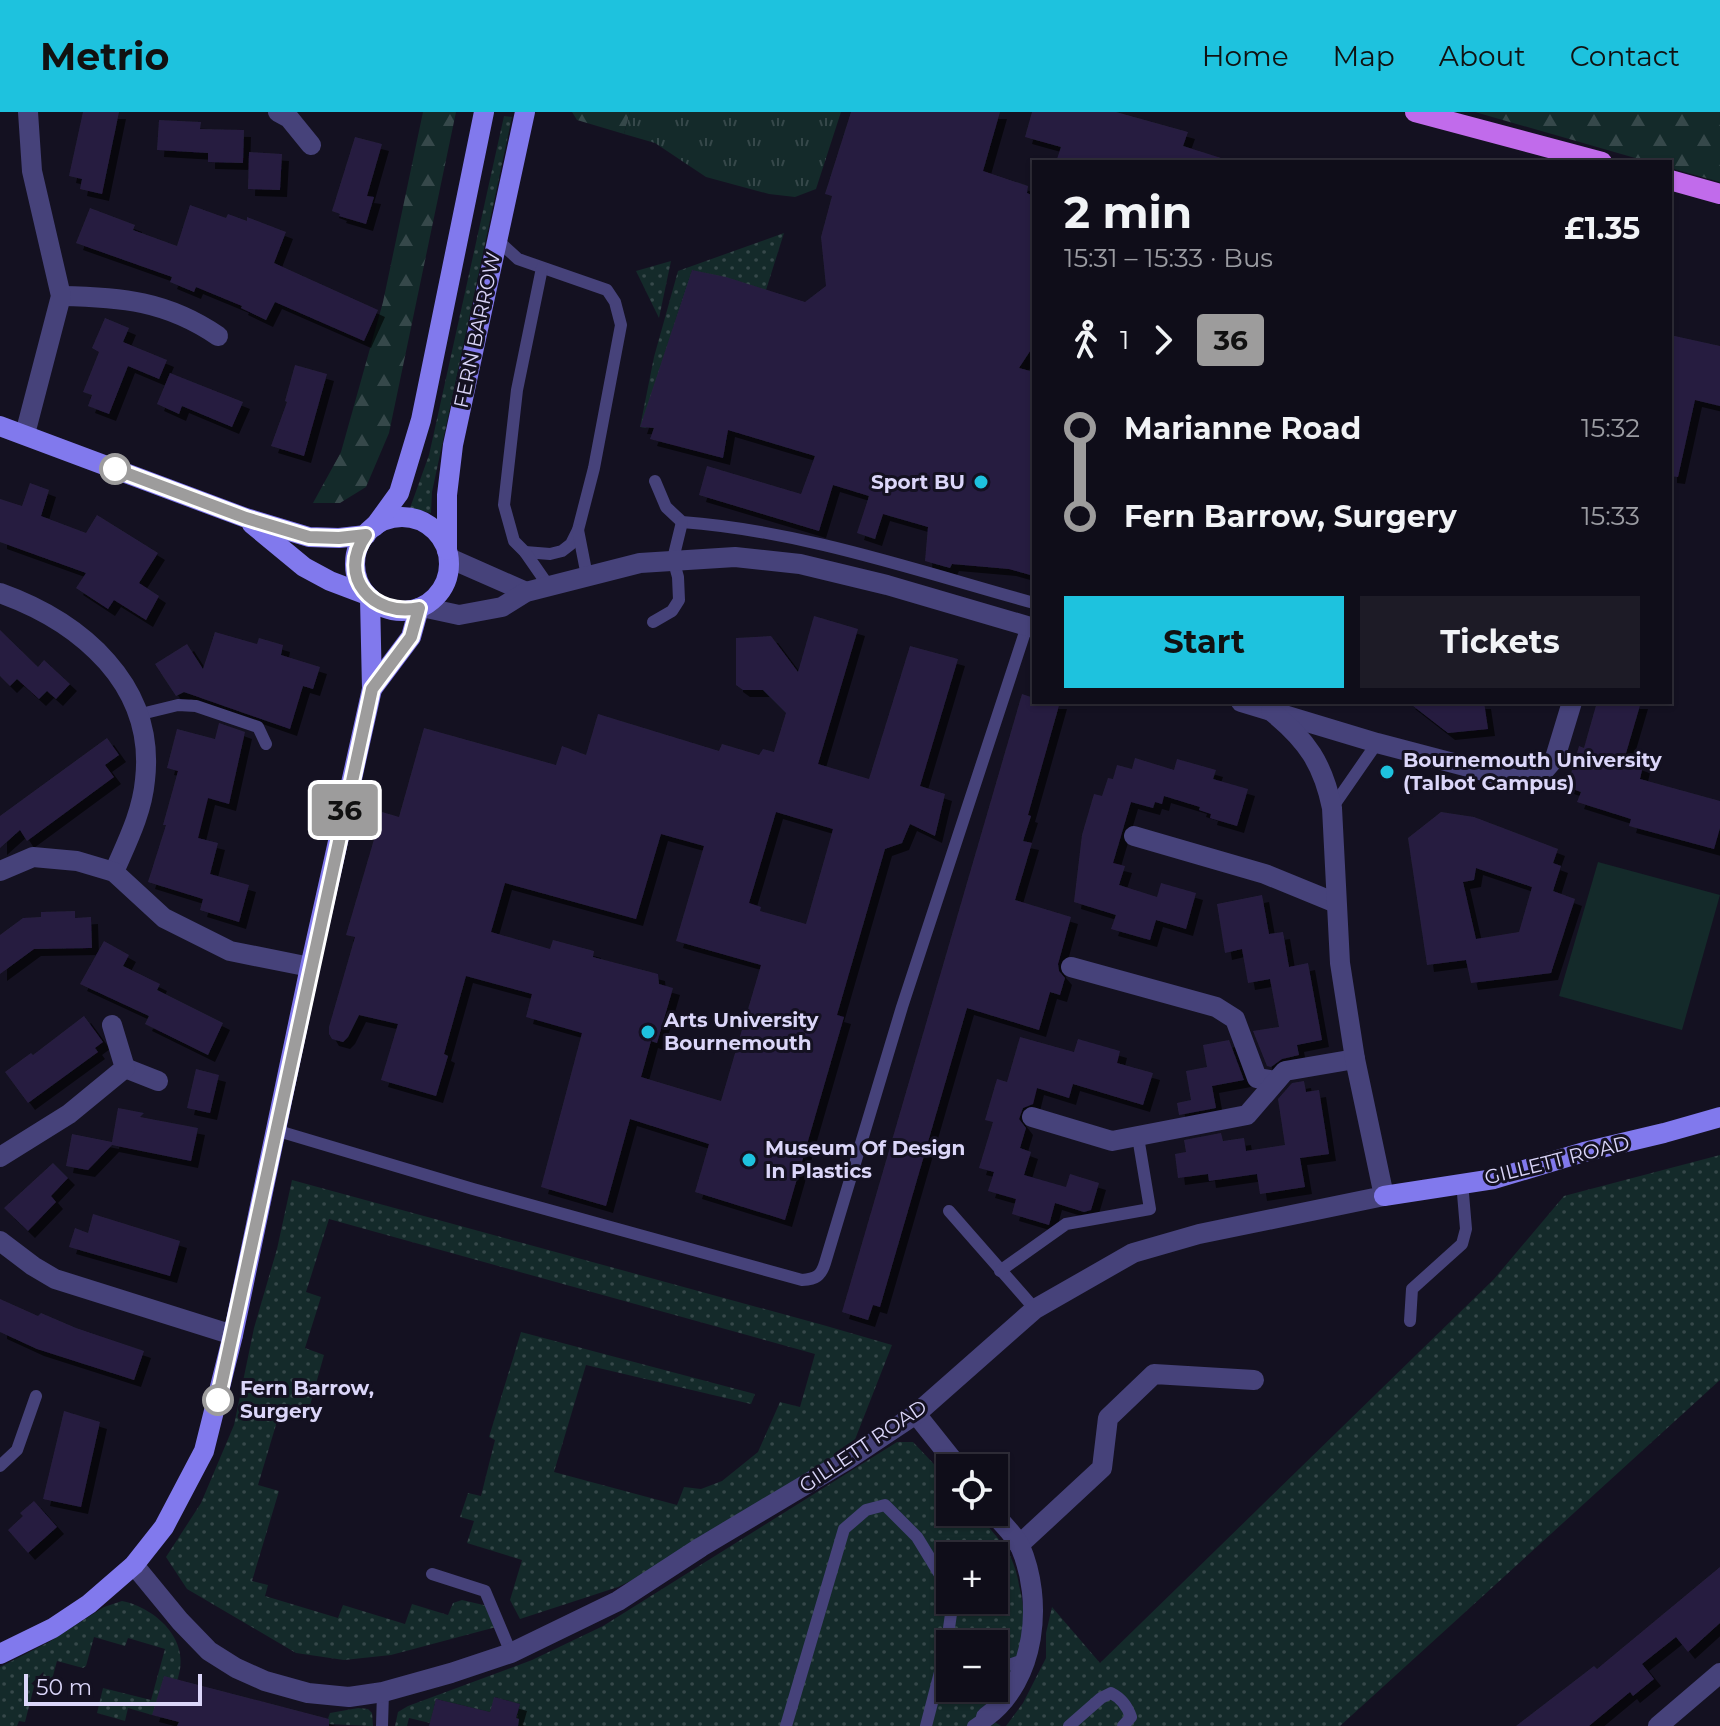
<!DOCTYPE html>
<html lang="en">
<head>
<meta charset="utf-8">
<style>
  :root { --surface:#0f0d19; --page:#1d1b26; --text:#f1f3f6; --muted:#9b9ca2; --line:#2f2d38; --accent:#1ec2de }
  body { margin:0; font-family:Montserrat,sans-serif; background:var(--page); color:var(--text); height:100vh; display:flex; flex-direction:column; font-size:30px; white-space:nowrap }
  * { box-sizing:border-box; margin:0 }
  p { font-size:26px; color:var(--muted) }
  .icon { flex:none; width:44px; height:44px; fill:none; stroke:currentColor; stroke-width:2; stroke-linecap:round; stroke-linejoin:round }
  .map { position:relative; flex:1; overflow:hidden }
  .sheet { position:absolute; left:1032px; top:48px; width:640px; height:544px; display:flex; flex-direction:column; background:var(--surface); border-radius:0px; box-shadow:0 2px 6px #0004,0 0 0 2px var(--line) }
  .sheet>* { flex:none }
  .badge { padding:0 16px; border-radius:6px; font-size:28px; line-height:52px }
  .fabs { position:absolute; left:936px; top:1342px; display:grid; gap:16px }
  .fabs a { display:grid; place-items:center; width:72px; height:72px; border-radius:0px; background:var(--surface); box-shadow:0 2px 6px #0004,0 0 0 2px var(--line); font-size:40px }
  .scale { position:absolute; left:24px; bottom:20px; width:178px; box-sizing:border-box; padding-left:8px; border:4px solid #dbd6f9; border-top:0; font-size:22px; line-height:28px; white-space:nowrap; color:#dbd6f9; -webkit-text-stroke:6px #141121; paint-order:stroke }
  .map>.badge { position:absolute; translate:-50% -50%; box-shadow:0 0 0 4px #fff }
  .legs { display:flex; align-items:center; gap:12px; height:88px; padding:0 32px; font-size:26px }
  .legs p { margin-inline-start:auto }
  .summary { display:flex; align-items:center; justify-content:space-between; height:136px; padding:0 32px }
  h1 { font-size:44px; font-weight:700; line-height:60px }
  .cta { display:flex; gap:16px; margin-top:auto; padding:16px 32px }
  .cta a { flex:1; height:92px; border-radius:0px; background:var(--accent); color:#111; font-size:32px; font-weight:700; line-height:92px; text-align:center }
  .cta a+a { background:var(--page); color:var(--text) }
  ul { padding:0 32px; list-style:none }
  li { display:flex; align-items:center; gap:28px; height:88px; font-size:30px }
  li i { display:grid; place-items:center; width:12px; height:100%; margin:0 10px; background:currentColor }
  li i::after { content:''; width:20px; height:20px; margin:-10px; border:6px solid; border-radius:50%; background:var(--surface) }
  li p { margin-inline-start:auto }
  li:first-child i { background:linear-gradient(#0000 50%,currentColor 0) }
  li:last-child i { background:linear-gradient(currentColor 50%,#0000 0) }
  header { display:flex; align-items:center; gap:48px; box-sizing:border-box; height:112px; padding:0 40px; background:var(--accent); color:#111 }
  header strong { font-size:38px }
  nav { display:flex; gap:44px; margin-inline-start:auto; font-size:28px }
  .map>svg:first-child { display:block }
  .grass { fill:url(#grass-dots); fill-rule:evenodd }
  .forest { fill:url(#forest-firs) }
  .park { fill:url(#park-tufts) }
  .pitch { fill:#142a2a }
  .building { fill:#271f3f; fill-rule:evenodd; filter:url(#shadow) }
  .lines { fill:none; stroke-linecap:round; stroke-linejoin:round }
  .lane { stroke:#46427a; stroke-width:12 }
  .street { stroke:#46427a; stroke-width:20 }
  .secondary { stroke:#8179ed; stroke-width:20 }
  .primary { stroke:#c16beb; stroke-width:20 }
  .line-1-casing { stroke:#fff; stroke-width:18 }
  .line-1 { stroke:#9d9c9c; stroke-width:12 }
  .stop-1-dot { fill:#fff; stroke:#9d9c9c; stroke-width:4 }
  .poi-dot { fill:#1ec2de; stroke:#141121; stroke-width:3 }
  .labels { text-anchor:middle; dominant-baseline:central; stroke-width:6; stroke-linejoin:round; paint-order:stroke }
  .street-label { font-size:20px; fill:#dbd6f9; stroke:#141121 }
  .poi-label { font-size:20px; font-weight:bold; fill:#dbd6f9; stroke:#141121; text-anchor:start }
  .stop-label { font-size:20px; font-weight:bold; fill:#dbd6f9; stroke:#141121; text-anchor:start }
</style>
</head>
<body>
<header>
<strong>Metrio</strong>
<nav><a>Home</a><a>Map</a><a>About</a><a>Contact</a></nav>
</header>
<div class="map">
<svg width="1720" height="1614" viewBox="0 0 1720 1614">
  <defs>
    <pattern id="grass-dots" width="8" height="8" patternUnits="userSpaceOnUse" patternTransform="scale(2)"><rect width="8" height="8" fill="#142a2a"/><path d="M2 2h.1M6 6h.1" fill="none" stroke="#36484a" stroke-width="1.8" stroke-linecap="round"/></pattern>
    <pattern id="forest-firs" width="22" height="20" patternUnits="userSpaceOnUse" patternTransform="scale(2)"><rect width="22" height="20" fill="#142a2a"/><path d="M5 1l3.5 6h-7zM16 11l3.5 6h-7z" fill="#36484a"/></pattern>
    <pattern id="park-tufts" width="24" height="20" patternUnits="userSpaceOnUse" patternTransform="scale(2)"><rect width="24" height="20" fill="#142a2a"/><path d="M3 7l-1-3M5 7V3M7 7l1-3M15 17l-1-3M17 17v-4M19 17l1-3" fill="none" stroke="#36484a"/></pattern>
    <filter id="shadow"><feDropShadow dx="7" dy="7" stdDeviation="0" flood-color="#0009"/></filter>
  </defs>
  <rect width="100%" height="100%" fill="#141121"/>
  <!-- grass -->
  <g class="grass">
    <polygon points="504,4 512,5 432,380 431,401 410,396 429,343"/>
    <polygon points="784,121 766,178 692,158 646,316 640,315 654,245 678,159"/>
    <polygon points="671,149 659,206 636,159"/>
    <polygon points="1720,1043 1720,1268 1340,1614 1006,1614 1023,1591 1046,1546 1046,1521 1052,1495 1100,1551 1494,1167 1564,1084"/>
    <polygon points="292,1068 823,1213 892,1233 847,1348 701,1435 618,1475 520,1507 510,1488 522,1448 467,1431 474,1409 460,1405 468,1381 481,1384 495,1328 489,1325 521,1220 755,1282 751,1292 586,1253 554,1360 677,1393 684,1375 701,1377 722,1369 758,1340 780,1290 800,1295 815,1242 329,1107 306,1180 321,1185 305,1236 324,1243 307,1304 281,1296 258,1373 279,1379 252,1469 268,1473 265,1484 338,1506 343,1493 405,1512 412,1492 448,1503 453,1491 462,1488 492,1495 500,1514 391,1543 344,1548 296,1541 187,1477 166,1445 201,1391 234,1313 254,1216 277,1137"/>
    <path d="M897,1330H913L950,1369V1400H975C986,1412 998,1425 1007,1438C1013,1448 1017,1461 1019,1473C1032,1523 1018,1567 978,1599L1001,1614H514L520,1592L495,1585L490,1600L436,1587L430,1611L409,1606L407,1614H395L398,1600L408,1594L532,1548L603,1514ZM950,1444H994V1488H950ZM950,1532H994V1576H950Z"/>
    <path d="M122,1489C156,1496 191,1528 178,1566C173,1579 160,1592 152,1603L128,1596L125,1609L97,1601L103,1576L151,1588L165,1537L128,1526L125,1534L94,1525L86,1554L83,1556L57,1549L50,1575L35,1571L25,1610L19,1609L17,1614H0V1555L49,1530L104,1495Z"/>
    <polygon points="358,1596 368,1597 372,1601 373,1614 326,1612 330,1601"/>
  </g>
  <!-- forest -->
  <g class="forest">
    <polygon points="423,0 456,0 389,321 366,375 340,391 313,391 341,340 383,190"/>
    <polygon points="572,0 630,0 624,22 577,8"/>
    <polygon points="1475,0 1720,0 1720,70 1670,56 1670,50 1649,50"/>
  </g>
  <!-- park -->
  <polygon class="park" points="630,0 841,0 816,77 795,85 769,82 706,65 655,31 624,22"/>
  <!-- pitch -->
  <polygon class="pitch" points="1598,750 1720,783 1682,918 1559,884"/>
  <!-- building -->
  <g class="building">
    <polygon points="83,0 119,0 102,82 80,77 82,67 69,64"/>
    <polygon points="851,0 1000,0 983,59 1028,74 1027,81 1034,84 1034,233 1019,256 1034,260 1034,464 1009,457 952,452 950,456 925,449 928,415 883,402 875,427 857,421 869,384 833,373 819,419 699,383 707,354 801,382 815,344 728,318 723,346 650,327 654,316 640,315 692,158 726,165 805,190 826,174 821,125 832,84 825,82"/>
    <polygon points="1032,0 1116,0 1188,20 1183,34 1221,46 1221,50 1056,50 1061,35 1025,25"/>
    <polygon points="159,8 201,10 200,17 244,18 243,51 208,50 208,41 157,38"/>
    <polygon points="355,25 382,32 367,84 374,85 366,112 339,104 340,102 332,99"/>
    <polygon points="249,40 282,42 280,78 248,77"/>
    <polygon points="190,93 226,106 228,102 247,109 247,105 286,120 274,151 378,198 364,229 275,190 266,208 241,196 242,194 196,175 194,180 170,170 172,165 76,131 90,96 135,113 133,118 177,134"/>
    <polygon points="105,206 129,216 123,230 167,248 159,267 128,254 109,302 88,294 92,283 83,280 99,240 92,236"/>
    <polygon points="1670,223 1720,234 1720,294 1695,288 1678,365 1670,364"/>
    <polygon points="295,253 327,262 304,344 271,334 287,290 285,289"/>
    <polygon points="170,261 243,290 232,315 182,294 179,302 157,292"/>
    <polygon points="30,371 49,378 41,404 86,421 97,403 158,441 139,471 159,484 146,508 114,488 108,497 76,476 86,461 0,430 0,387 22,394"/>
    <path d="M814,504L858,517L818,652L869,667L910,534L958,547L920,674L945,682L935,724L910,712L902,731L885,737L837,903L844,905L785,1108L695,1080L709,1032L630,1007L606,1094L541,1075L582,921L526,905L532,882L466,864L444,942L448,944L436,984L381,968L398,912L359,903L348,925L343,930L332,927L329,922V915L355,825L346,823L382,700L399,705L424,616L556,653L562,634L586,643L598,602L719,639L722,632L759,643L763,637L774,640L786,601L763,578H743L736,573V526L771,524L798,560ZM776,700L833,717L806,812L760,799L761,795L749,791ZM661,722L704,734L676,829L761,853L721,989L641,965L651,929L657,931L673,876L659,872L658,862L593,845L594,839L553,828L550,837L491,820L505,771L636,807Z"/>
    <polygon points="0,518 38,555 44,548 70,572 56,587 47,579 39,587 17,567 10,574 0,564"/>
    <polygon points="215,520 257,532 259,526 283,533 281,543 320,555 313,577 303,574 290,617 184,580 176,584 155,552 187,532 203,557"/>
    <polygon points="1022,582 1034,586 1034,590 1060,590 1028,703 1031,704 1023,729 1032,731 1015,788 1071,805 1058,852 1059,859 1065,866 1060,883 1050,880 1039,918 967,896 880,1195 873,1193 868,1208 842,1200"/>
    <polygon points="1408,590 1484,590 1488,617 1448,621"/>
    <polygon points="1597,590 1641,590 1624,648 1643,654 1640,667 1720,689 1720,716 1714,737 1629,714 1631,707 1577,690 1581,680 1567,675 1579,634 1584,636"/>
    <polygon points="219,611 245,620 229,692 208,686 198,726 218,731 210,762 249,773 239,810 200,798 203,787 148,770 166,713 163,713 178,659 167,656 177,617 215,627"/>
    <polygon points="107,626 119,643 105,653 114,665 27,729 20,718 0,736 0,704"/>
    <polygon points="1135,646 1174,658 1177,647 1216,658 1213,667 1248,677 1237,714 1210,706 1211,702 1199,698 1200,695 1164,684 1162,692 1155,690 1153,696 1131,690 1113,751 1125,754 1119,773 1157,785 1161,771 1196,781 1186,817 1156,808 1150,828 1111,817 1116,803 1074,790 1082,723 1094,682 1102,684 1108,666 1113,667 1117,653 1132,657"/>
    <path d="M1441,700L1474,705L1558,737L1553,751L1561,754L1553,779L1575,787L1551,861L1471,871L1466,848L1427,853L1408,726ZM1476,756L1532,775L1519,820L1476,827L1463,770L1474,768Z"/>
    <polygon points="1262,783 1269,822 1283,820 1289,855 1308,851 1322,928 1297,933 1299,943 1282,947 1271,955 1267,954 1253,919 1279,915 1270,867 1248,871 1242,837 1225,841 1217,792"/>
    <polygon points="75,799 75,806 91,805 92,836 34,837 0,862 0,823 23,806 41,805 41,800"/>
    <polygon points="104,829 129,843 123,854 160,872 157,878 223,911 208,943 145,912 149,904 80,872"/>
    <polygon points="84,904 103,930 95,936 98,940 28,991 5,960 31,941 33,943"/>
    <polygon points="1020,925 1074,940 1078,927 1120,939 1117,951 1153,961 1143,993 1073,972 1069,986 1037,976 1033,992 1023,996 1019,1007 1026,1016 1020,1036 1031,1040 1024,1063 1066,1075 1070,1062 1099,1071 1091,1098 1084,1100 1055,1091 1049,1113 1012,1102 1016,1087 988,1079 994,1060 979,1056 993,1010 985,1008 997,967 1007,970"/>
    <polygon points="1229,928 1244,968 1212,974 1216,996 1179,1003 1177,991 1191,988 1186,959 1207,955 1203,933"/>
    <polygon points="196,957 219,963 210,1001 187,996"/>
    <polygon points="1304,969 1306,980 1319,978 1329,1042 1300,1046 1305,1075 1260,1082 1257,1062 1209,1069 1208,1062 1178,1066 1175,1042 1186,1040 1184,1028 1221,1021 1223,1029 1244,1026 1246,1039 1285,1033 1278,987 1292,971"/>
    <polygon points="118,996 144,1001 140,1005 198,1016 191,1049 112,1033 88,1058 66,1054 72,1022 112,1030"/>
    <polygon points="53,1051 68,1066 51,1084 56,1090 28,1119 4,1096"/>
    <polygon points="93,1102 180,1129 170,1164 69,1135 75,1116 88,1121"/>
    <polygon points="0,1187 38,1204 41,1201 76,1216 144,1239 134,1268 37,1237 0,1220"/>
    <polygon points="64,1299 100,1310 81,1395 43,1387"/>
    <polygon points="34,1389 57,1415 28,1441 8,1418 23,1404 20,1401"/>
    <polygon points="1720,1455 1720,1511 1688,1540 1676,1525 1642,1552 1654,1567 1633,1584 1630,1580 1589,1614 1516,1614 1594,1554 1597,1557"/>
    <polygon points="164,1564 329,1607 329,1614 177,1614 179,1610 152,1603"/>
    <polygon points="494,1585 520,1592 516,1606 519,1607 518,1614 429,1614 436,1587 490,1600"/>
  </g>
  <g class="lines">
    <!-- lane -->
    <g class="lane">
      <polyline points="496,127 518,147 607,178 615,190 621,213 594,356 578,418 571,432 562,439 550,442 525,440"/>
      <polyline points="542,156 517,278 504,393 514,429 525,440 550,476"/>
      <path d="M655,369L666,395L682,410C803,419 918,459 1034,491"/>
      <polyline points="578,418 587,464"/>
      <polyline points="653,510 672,499 679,488 678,465 673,447 682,410"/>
      <polyline points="137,603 178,593 196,594 258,615 266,632"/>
      <polyline points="1332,696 1377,631"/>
      <path d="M275,1018L473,1077L802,1168C816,1167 821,1164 825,1151L902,895L1027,514"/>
      <polyline points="949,1099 1035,1197"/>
      <polyline points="1000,1159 1066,1112 1150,1097 1138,1025"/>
      <polyline points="1410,1209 1412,1177 1462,1132 1466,1117 1462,1070"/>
      <polyline points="0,1354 17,1338 36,1284"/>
      <polyline points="432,1462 485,1479 511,1541"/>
      <polyline points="994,1558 1026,1547"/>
      <polyline points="382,1614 383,1580"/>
      <polyline points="786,1614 844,1417 866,1398 885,1393 917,1425 950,1479"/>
      <polyline points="926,1614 946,1537 953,1488"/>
      <polyline points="973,1614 986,1605"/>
      <path d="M1069,1614L1101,1586L1111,1581C1121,1586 1127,1593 1131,1605L1123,1614"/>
    </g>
    <!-- street -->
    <g class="street">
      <polyline points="278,0 289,6 311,33"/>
      <path d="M61,184C121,185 167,189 218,224"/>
      <polyline points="25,322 61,184 32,59 28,0"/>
      <polyline points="449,446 526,480"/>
      <path d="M0,481C81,510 156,573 145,668C142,701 127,730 114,760"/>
      <polyline points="422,495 459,503 502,495 526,480 640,451 735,445 800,452 887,473 1034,516"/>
      <polyline points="1241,590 1377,631 1518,668 1542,661 1555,646 1572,590"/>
      <polyline points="1134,724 1265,762 1336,791"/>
      <polyline points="0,759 33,745 77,749 114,760 164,806 230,839 310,855"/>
      <polyline points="1071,855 1216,895 1235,907 1257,966 1276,969"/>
      <polyline points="125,956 158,969"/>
      <polyline points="1032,1005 1112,1029 1247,1003 1285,959 1355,947"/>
      <polyline points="0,1045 69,1002 125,956 112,913"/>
      <polyline points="0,1129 33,1154 55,1167 233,1223"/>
      <polyline points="916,1302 959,1356"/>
      <polyline points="1019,1433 1102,1356 1108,1306 1154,1262 1254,1268"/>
      <path d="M134,1453L180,1509L209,1539L236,1556L265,1569L308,1581L349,1585L383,1580L451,1561L511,1541L618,1489L701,1435L847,1348L916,1302L1035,1197L1133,1141L1199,1122L1384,1084L1355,947L1340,851L1332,696C1323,652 1307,628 1271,599"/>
      <path d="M986,1605C1036,1568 1044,1489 1020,1434C1014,1422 1001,1411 993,1400"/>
      <polyline points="1658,1614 1720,1561"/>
    </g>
    <!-- secondary -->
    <g class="secondary">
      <polyline points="0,314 246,406 309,425 339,426 366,423"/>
      <circle cx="402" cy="452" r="47"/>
      <polyline points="252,412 304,455 330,469 367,483"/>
      <polyline points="375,414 399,381 421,308 484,0"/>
      <polyline points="447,438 447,383 453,333 525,0"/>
      <polyline points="372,577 411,525 419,496"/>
      <polyline points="1384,1084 1494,1067 1584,1040 1664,1021 1720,1005"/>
      <polyline points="0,1542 53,1516 89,1492 134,1453 164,1415 204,1339 233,1223 310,855 372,577 370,486"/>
    </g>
    <!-- primary -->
    <g class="primary">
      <polyline points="1415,0 1602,50"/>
      <polyline points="1670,68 1720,82"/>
    </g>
  </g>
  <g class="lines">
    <!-- line-1 casing -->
    <g class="line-1-casing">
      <path id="line-1" d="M115,357L246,406L309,425L339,426L366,423C336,464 373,506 419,496L411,525L372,577L218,1288"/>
    </g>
    <!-- line-1 -->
    <use href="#line-1" class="line-1"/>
  </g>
  <!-- markers -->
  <g class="stop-1-dot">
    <circle cx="115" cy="357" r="14"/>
    <circle cx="218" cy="1288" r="14"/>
  </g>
  <g class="poi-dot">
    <circle cx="981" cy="370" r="8"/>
    <circle cx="1387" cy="660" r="8"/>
    <circle cx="648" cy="920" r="8"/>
    <circle cx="749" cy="1048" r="8"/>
  </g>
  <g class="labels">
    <!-- street labels -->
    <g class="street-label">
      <text transform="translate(477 218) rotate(-78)">FERN BARROW</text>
      <text transform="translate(1557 1048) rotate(-14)">GILLETT ROAD</text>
      <text transform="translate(863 1334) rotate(-34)">GILLETT ROAD</text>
    </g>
    <!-- poi labels -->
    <g class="poi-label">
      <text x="965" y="370" text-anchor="end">Sport BU</text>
      <text x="1403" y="648">Bournemouth University<tspan x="1403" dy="23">(Talbot Campus)</tspan></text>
      <text x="664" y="908">Arts University<tspan x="664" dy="23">Bournemouth</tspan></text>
      <text x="765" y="1036">Museum Of Design<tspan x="765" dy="23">In Plastics</tspan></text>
    </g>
    <!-- stop labels -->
    <g class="stop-label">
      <text x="240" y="1276">Fern Barrow,<tspan x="240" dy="23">Surgery</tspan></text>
    </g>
  </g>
</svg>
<div class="fabs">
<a><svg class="icon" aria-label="locate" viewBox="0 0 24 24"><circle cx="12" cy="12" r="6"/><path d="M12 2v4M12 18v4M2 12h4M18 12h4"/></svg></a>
<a>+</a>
<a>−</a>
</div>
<div class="scale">50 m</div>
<b class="badge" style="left:345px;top:698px;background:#9d9c9c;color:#111">36</b>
<section class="sheet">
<div class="summary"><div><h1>2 min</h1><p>15:31 – 15:33 · Bus</p></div><b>£1.35</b></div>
<div class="legs"><svg class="icon" aria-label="walk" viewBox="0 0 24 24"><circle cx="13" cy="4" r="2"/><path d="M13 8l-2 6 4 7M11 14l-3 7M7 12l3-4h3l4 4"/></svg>1<svg class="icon" aria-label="forward" viewBox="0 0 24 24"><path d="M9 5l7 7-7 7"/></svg><b class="badge" style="background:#9d9c9c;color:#111">36</b></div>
<ul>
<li><i style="color:#9d9c9c"></i><b>Marianne Road</b><p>15:32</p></li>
<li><i style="color:#9d9c9c"></i><b>Fern Barrow, Surgery</b><p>15:33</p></li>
</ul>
<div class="cta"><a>Start</a><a>Tickets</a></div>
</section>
</div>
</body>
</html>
